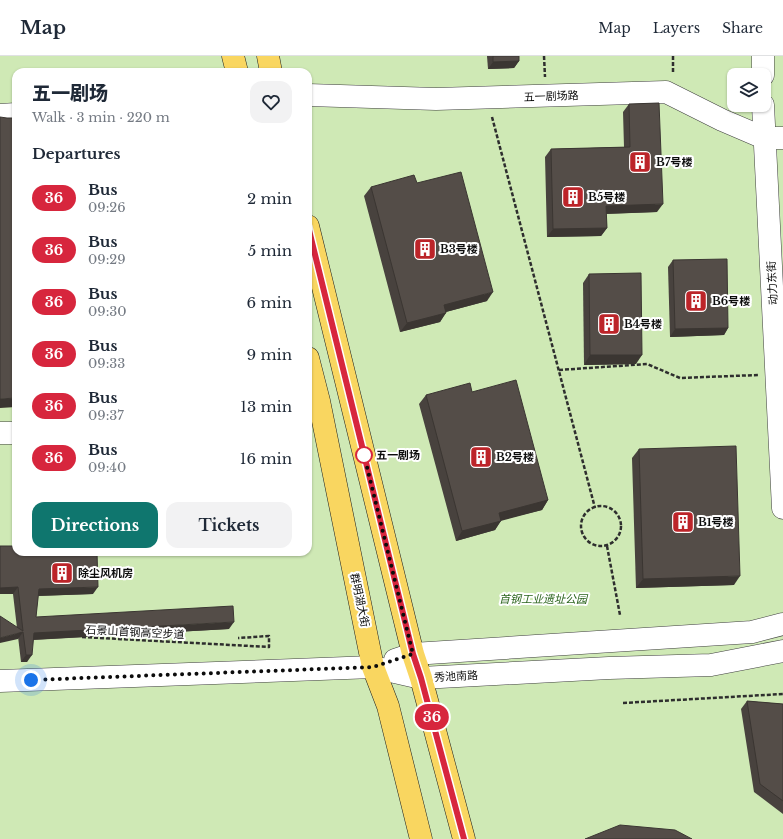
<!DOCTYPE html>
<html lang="en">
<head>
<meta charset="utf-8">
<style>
  :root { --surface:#fff; --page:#f2f2f3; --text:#1f2937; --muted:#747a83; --line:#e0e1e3; --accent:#0f766e }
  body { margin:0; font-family:"Libre Baskerville","Noto Sans SC",serif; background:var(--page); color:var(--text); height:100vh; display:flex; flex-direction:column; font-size:15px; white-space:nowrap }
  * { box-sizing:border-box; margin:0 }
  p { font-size:13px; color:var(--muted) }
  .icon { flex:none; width:22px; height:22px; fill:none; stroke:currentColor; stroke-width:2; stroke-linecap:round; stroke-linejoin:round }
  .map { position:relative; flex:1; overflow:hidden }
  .details { position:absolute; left:12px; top:12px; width:300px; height:488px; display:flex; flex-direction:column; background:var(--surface); border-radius:12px; box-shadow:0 1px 3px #0004 }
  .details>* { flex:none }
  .badge { padding:0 8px; border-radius:13px; font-size:14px; line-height:26px }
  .buttons { position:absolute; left:727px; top:12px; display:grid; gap:8px }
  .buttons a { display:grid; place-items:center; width:44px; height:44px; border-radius:8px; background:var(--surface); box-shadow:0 1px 3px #0004; font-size:20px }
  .you { position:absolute; width:20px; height:20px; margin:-10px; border:3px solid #fff; border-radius:50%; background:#1a73e8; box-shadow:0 0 0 6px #1a73e833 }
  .map>.badge { position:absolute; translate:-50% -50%; box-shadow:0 0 0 2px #fff }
  h2 { padding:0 20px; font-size:15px; line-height:36px }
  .round { display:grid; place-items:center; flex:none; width:42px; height:42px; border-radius:12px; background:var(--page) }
  .headline { display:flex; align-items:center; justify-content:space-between; height:68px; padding:0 20px }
  h1 { font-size:19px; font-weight:800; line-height:30px }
  .button { display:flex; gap:8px; margin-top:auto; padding:8px 20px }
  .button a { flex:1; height:46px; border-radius:12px; background:var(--accent); color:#fff; font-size:16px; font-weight:800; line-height:46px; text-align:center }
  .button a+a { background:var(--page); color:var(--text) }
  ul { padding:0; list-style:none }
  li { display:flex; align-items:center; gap:12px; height:52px; padding:0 20px }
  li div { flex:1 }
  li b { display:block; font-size:15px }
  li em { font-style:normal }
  li .badge { min-width:44px; font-weight:700; text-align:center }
  header { display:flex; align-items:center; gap:24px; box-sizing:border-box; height:56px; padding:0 20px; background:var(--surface); border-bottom:1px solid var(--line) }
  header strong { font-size:19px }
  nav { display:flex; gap:22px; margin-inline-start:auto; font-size:14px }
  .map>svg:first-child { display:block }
  .green { fill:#cfe9b5; fill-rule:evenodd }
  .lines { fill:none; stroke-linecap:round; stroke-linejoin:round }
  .minor-casing { stroke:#3f3f3f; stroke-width:23 }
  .major-casing { stroke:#1d1d1d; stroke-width:23 }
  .path { stroke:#2e2e2e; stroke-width:2.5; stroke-dasharray:4 2; stroke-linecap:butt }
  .minor { stroke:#fff; stroke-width:22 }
  .major { stroke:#f9d660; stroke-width:22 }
  .wall { fill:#48423e }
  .shaded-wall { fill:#3b3632 }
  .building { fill:#544d48; stroke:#3b3632 }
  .line-casing { stroke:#fff; stroke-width:9 }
  .line { stroke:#d7263d; stroke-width:6 }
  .walk { stroke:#0c0c0c; stroke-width:4; stroke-dasharray:0 7.2 }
  .stop-dot { fill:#fff; stroke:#d7263d; stroke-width:2 }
  .labels { text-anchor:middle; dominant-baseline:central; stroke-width:4; stroke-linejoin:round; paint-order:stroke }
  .street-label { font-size:11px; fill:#0c0c0c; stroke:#fff }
  .poi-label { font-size:11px; font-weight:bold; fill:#0c0c0c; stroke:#fff; text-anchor:start }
  .stop-label { font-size:11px; font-weight:bold; fill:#0c0c0c; stroke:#fff; text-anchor:start }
  .park-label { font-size:11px; font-style:italic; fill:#2a631c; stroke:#fff }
</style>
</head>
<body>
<header>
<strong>Map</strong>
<nav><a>Map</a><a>Layers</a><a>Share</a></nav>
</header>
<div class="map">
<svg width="783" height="783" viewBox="0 0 783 783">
  <rect width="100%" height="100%" fill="#fffbea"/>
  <!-- green -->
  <path class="green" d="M0,0H783V783H0ZM16,16H308V496H16ZM734,19H764V49H734Z"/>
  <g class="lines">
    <!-- minor casing -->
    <g class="minor-casing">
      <g id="minor">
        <polyline points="763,0 763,19"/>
        <polyline points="308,39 436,43 666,36 722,64 764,82 783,82"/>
        <polyline points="763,49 783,452"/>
        <polyline points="0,59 16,58"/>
        <polyline points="0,377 16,377"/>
        <polyline points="395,604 413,598 752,576 783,568"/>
        <polyline points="0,625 373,611 421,622 609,612 711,609 783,595"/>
      </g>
    </g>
    <!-- major casing -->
    <g class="major-casing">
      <g id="major">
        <polyline points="233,0 237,16"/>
        <polyline points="268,0 271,16"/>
        <polyline points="308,170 413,598 421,622 464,783"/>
        <polyline points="308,302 319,345 373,611 388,650 421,783"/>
      </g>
    </g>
    <!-- path -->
    <g class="path">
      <polyline points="544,0 545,21"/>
      <polyline points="673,0 673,18"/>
      <polyline points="492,61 595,452"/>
      <polyline points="559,314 647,308 680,322 758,319"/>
      <circle cx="601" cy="470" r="20"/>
      <polyline points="607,490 620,559"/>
      <polyline points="82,581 269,591 269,580 238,582"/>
      <polyline points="623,647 783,638"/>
    </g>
    <!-- minor -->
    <use href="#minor" class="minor"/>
    <!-- major -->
    <use href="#major" class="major"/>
  </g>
  <!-- wall -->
  <g class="wall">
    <polygon points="487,0 519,0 519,5 514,12 488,13"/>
    <polygon points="629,48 657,156 606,158 607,172 601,180 547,181 545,101 551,93 624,91 623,56"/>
    <polygon points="417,127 487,245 446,256 440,266 400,276 364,140 371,131"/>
    <polygon points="673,204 728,272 724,279 670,281 668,211"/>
    <polygon points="589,218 636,308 584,309 583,227"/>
    <polygon points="472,336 548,444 542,454 501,464 495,474 456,485 419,348 426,339"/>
    <polygon points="639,393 734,529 636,532 632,402"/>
    <polygon points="0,490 93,538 38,540 36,561 229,573 33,584 27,606 21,606 13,538 0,538"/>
    <polygon points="747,645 783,648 783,758 754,736 741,653"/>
  </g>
  <!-- shaded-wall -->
  <g class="shaded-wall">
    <polygon points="519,5 514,12 488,13 493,6"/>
    <polygon points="663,148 657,156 600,158 606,150"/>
    <polygon points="607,172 601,180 547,181 553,173"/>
    <polygon points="493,236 487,245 438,258 444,249"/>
    <polygon points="446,257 440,266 400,276 407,267"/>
    <polygon points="728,272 724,279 670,281 675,273"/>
    <polygon points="590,299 642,299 636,308 584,309"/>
    <polygon points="16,342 16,351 0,352 0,343"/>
    <polygon points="548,444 542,454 493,467 499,457"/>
    <polygon points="501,465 495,474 456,485 462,475"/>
    <polygon points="740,520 734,529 636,532 643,523"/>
    <polygon points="18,531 13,538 0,538 0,532"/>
    <polygon points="98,531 93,538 34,540 39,533"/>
    <polygon points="234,566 229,573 29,584 34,577"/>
    <polygon points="23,576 18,583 0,587 0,582"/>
    <polygon points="26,599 32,599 27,606 21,606"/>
  </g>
  <!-- building -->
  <g class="building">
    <polygon points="493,0 519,0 519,5 493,6"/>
    <polygon points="659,47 663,148 606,150 607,172 553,173 551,93 630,91 629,48"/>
    <polygon points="0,61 7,62 16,62 16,342 0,343"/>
    <polygon points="461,116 493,236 444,249 446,257 407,267 371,131 414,119 417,127"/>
    <polygon points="727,203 728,272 675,273 673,204"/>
    <polygon points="641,217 642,299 590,299 589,218"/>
    <polygon points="516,324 548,444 499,457 501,465 462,475 426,339 470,327 472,336"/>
    <polygon points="736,390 740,520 643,523 639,393"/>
    <polygon points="0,490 16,490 16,496 97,496 98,531 39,533 36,561 233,550 234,566 34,577 32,599 26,599 23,576 0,582 0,560 23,575 18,531 0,532"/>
    <polygon points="747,645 783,648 783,745 760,728"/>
    <polygon points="620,769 675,774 692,783 585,783"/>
  </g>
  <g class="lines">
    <!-- line casing -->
    <g class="line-casing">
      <polyline id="line" points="308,170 413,598 421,622 464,783"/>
    </g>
    <!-- line -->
    <use href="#line" class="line"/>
    <!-- walk -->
    <polyline class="walk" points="31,624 373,611 413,598 364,399"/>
  </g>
  <!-- icons -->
  <defs>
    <g id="building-square" transform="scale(1.15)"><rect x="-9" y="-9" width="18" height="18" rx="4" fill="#bc2429" stroke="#fff"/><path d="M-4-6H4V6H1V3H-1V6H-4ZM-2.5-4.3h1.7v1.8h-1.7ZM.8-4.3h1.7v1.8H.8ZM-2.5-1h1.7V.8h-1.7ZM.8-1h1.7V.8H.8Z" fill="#fff"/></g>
  </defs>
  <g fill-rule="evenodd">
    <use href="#building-square" x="640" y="106"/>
    <use href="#building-square" x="573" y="141"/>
    <use href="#building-square" x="425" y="193"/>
    <use href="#building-square" x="696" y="245"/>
    <use href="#building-square" x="609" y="268"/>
    <use href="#building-square" x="481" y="401"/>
    <use href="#building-square" x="683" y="466"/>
    <use href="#building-square" x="62" y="517"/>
  </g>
  <!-- markers -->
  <circle class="stop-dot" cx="364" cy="399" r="8"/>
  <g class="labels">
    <!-- street labels -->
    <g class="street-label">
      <text transform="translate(551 40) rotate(-2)">五一剧场路</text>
      <text transform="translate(772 227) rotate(-93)">动力东街</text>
      <text transform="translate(360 544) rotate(78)">群明湖大街</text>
      <text transform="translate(135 576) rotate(3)">石景山首钢高空步道</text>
      <text transform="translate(456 620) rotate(-3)">秀池南路</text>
    </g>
    <!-- poi labels -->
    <g class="poi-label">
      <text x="656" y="106">B7号楼</text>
      <text x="588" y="141">B5号楼</text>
      <text x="440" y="193">B3号楼</text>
      <text x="712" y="245">B6号楼</text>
      <text x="624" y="268">B4号楼</text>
      <text x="496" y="401">B2号楼</text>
      <text x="698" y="466">B1号楼</text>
      <text x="78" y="517">除尘风机房</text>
    </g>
    <!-- stop labels -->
    <g class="stop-label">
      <text x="376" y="399">五一剧场</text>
    </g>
    <!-- park labels -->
    <g class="park-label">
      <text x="543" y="543">首钢工业遗址公园</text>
    </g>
  </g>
</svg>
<div class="buttons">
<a><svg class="icon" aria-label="layers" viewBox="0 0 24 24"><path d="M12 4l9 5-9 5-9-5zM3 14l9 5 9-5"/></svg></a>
</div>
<div class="you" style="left:31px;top:624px"></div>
<b class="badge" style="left:432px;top:661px;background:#d7263d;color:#fff">36</b>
<section class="details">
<div class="headline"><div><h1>五一剧场</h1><p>Walk · 3 min · 220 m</p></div><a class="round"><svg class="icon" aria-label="heart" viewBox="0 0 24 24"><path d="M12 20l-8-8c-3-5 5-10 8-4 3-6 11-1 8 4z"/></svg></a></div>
<h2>Departures</h2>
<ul>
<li><span class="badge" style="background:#d7263d;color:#fff">36</span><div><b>Bus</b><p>09:26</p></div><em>2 min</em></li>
<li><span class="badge" style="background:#d7263d;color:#fff">36</span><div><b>Bus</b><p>09:29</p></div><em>5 min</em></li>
<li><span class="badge" style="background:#d7263d;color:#fff">36</span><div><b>Bus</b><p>09:30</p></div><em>6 min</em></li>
<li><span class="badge" style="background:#d7263d;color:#fff">36</span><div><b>Bus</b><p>09:33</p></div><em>9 min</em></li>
<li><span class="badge" style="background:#d7263d;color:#fff">36</span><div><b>Bus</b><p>09:37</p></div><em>13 min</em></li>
<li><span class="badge" style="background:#d7263d;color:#fff">36</span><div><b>Bus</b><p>09:40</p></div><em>16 min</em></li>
</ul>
<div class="button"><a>Directions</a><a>Tickets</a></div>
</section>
</div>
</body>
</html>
